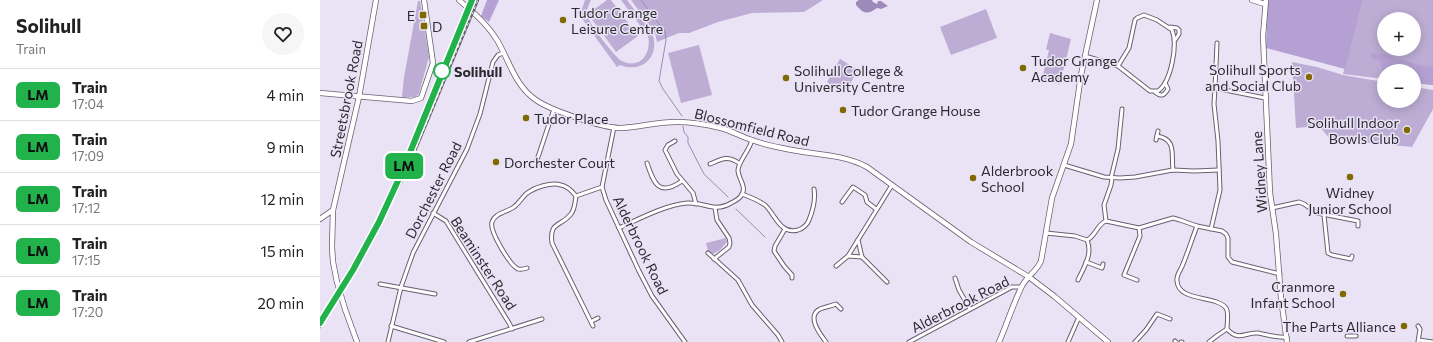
<!DOCTYPE html>
<html lang="en">
<head>
<meta charset="utf-8">
<style>
  :root { --surface:#fff; --page:#f6f6f6; --text:#222; --muted:#767676; --line:#e0e0e0 }
  body { margin:0; font-family:Commissioner,sans-serif; background:var(--page); color:var(--text); height:100vh; display:flex; flex-direction:column; font-size:15px; white-space:nowrap }
  * { box-sizing:border-box; margin:0 }
  p { font-size:13px; color:var(--muted) }
  .icon { flex:none; width:22px; height:22px; fill:none; stroke:currentColor; stroke-width:2; stroke-linecap:round; stroke-linejoin:round }
  .map { position:relative; flex:1; overflow:hidden }
  .details { display:flex; flex-direction:column; background:var(--surface); width:320px }
  .details>* { flex:none }
  .badge { padding:0 8px; border-radius:6px; font-size:14px; line-height:26px }
  .tools { position:absolute; left:1057px; top:12px; display:grid; gap:8px }
  .tools a { display:grid; place-items:center; width:44px; height:44px; border-radius:50%; background:var(--surface); box-shadow:0 2px 10px #0003; font-size:20px }
  .map>.badge { position:absolute; translate:-50% -50%; box-shadow:0 0 0 2px #fff }
  .round { display:grid; place-items:center; flex:none; width:42px; height:42px; border-radius:21px; background:var(--page) }
  .head { display:flex; align-items:center; justify-content:space-between; height:68px; padding:0 16px }
  h1 { font-size:19px; font-weight:700; line-height:30px }
  ul { padding:0; list-style:none }
  li { display:flex; align-items:center; gap:12px; height:52px; padding:0 16px; border-top:1px solid var(--line) }
  li div { flex:1 }
  li b { display:block; font-size:15px }
  li em { font-style:normal }
  li .badge { min-width:44px; font-weight:700; text-align:center }
  main { display:flex; flex:1; min-height:0 }
  .map>svg:first-child { display:block }
  .green { fill:#bdadd5; fill-rule:evenodd }
  .forest { fill:#b4a0d2 }
  .water { fill:#9d89ba }
  .lines { fill:none; stroke-linecap:round; stroke-linejoin:round }
  .stream { stroke:#9d89ba; stroke-width:1 }
  .street-casing { stroke:#666070; stroke-width:5 }
  .secondary-casing { stroke:#666070; stroke-width:6 }
  .street { stroke:#fff; stroke-width:3 }
  .secondary { stroke:#fff; stroke-width:4.5 }
  .rail-casing { stroke:#5f5b65; stroke-width:2.5 }
  .rail { stroke:#eae3f6; stroke-width:1; stroke-dasharray:3; stroke-linecap:butt }
  .secondary-bridge-casing { stroke:#666070; stroke-width:6; stroke-linecap:butt }
  .secondary-bridge { stroke:#fff; stroke-width:4.5 }
  .line-casing { stroke:#fff; stroke-width:9 }
  .line { stroke:#22b24c; stroke-width:6 }
  .poi-dot { fill:#816902; stroke:#eae3f6; stroke-width:1.5 }
  .stop-dot { fill:#fff; stroke:#22b24c; stroke-width:2 }
  .labels { text-anchor:middle; dominant-baseline:central; stroke-width:3; stroke-linejoin:round; paint-order:stroke }
  .poi-label { font-size:14px; fill:#2c2a31; stroke:#eae3f6; text-anchor:start }
  .stop-label { font-size:14px; font-weight:bold; fill:#2c2a31; stroke:#eae3f6; text-anchor:start }
  .street-label { font-size:14px; fill:#2c2a31; stroke:#eae3f6 }
</style>
</head>
<body>
<main>
<section class="details">
<div class="head"><div><h1>Solihull</h1><p>Train</p></div><a class="round"><svg class="icon" aria-label="heart" viewBox="0 0 24 24"><path d="M12 20l-8-8c-3-5 5-10 8-4 3-6 11-1 8 4z"/></svg></a></div>
<ul>
<li><span class="badge" style="background:#22b24c;color:#111">LM</span><div><b>Train</b><p>17:04</p></div><em>4 min</em></li>
<li><span class="badge" style="background:#22b24c;color:#111">LM</span><div><b>Train</b><p>17:09</p></div><em>9 min</em></li>
<li><span class="badge" style="background:#22b24c;color:#111">LM</span><div><b>Train</b><p>17:12</p></div><em>12 min</em></li>
<li><span class="badge" style="background:#22b24c;color:#111">LM</span><div><b>Train</b><p>17:15</p></div><em>15 min</em></li>
<li><span class="badge" style="background:#22b24c;color:#111">LM</span><div><b>Train</b><p>17:20</p></div><em>20 min</em></li>
</ul>
</section>
<div class="map">
<svg width="1113" height="342" viewBox="0 0 1113 342">
  <rect width="100%" height="100%" fill="#eae3f6"/>
  <!-- green -->
  <g class="green">
    <path d="M265,0H271C269,5 266,9 267,15C268,22 296,59 302,61C320,70 332,53 328,36L301,0H307L332,33C341,56 322,74 300,65L297,67L258,13L262,9Z"/>
    <polygon points="287,0 291,0 318,36 296,52 268,14"/>
    <polygon points="311,0 503,0 484,12 432,13 398,22 369,33 359,33 337,42 335,33"/>
    <path d="M1043,0H1113V85L1094,83V71H1064V79L1023,74ZM1064,19H1094V49H1064Z"/>
    <polygon points="98,1 100,1 109,57 99,93 96,97 82,97 84,77"/>
    <polygon points="666,9 677,38 631,55 620,27"/>
    <polygon points="730,33 751,39 740,84 722,79 729,50 726,50"/>
    <polygon points="379,45 392,95 361,103 348,53"/>
    <polygon points="520,59 538,70 524,94 507,82"/>
    <polygon points="972,62 997,67 1023,75 1064,82 1064,101 1094,101 1094,87 1113,90 1113,109 1092,147 1010,139 999,126 976,128"/>
    <polygon points="406,238 407,242 400,250 393,254 388,251 386,243"/>
  </g>
  <!-- forest -->
  <g class="forest">
    <polygon points="167,0 179,0 169,22 161,16"/>
    <polygon points="948,0 1043,0 1025,69 946,48"/>
    <polygon points="1050,54 1065,54 1099,65 1113,67 1113,85 1094,83 1094,71 1064,71 1064,78 1060,60 1052,59"/>
  </g>
  <!-- water -->
  <path class="water" d="M539,0H552L553,2L557,4L558,1H561L568,6L561,9L557,8C547,15 544,14 536,5V2Z"/>
  <g class="lines">
    <!-- stream -->
    <g class="stream">
      <polyline points="321,0 345,32 346,40 339,81 343,89 362,116"/>
      <polyline points="363,126 364,132 368,137 368,143 384,174 408,197"/>
      <polyline points="416,209 445,237"/>
    </g>
    <!-- street casing -->
    <g class="street-casing">
      <g id="street">
        <polyline points="850,27 857,28 859,30 859,34 855,40"/>
        <polyline points="897,43 895,88 945,98"/>
        <path d="M765,56L798,66L809,48L815,20L817,18L824,15L837,20L852,30C858,45 851,82 838,91H830L798,66"/>
        <path d="M835,92C841,97 844,96 848,89L845,83"/>
        <polyline points="294,127 282,187 286,200 319,271 332,296 365,342"/>
        <path d="M837,136C857,139 851,155 853,170"/>
        <polyline points="836,140 838,131"/>
        <polyline points="355,141 348,145 345,150 357,174 373,193 376,204"/>
        <polyline points="217,160 234,109"/>
        <path d="M327,163C334,184 339,197 362,181"/>
        <path d="M390,164C402,159 407,155 419,163"/>
        <polyline points="744,165 784,177 800,178 815,177 853,170 874,171 899,170"/>
        <polyline points="791,178 798,149 802,109"/>
        <path d="M422,194C430,197 438,200 445,205C455,214 460,235 478,230C484,228 487,225 489,220C493,210 496,200 494,189"/>
        <path d="M256,196C255,202 255,209 251,214C241,227 229,221 232,243L273,326"/>
        <polyline points="522,202 533,187 545,195 547,202 556,209"/>
        <polyline points="952,208 979,202 984,204 997,213 1038,221 1038,226"/>
        <polyline points="113,213 126,221 189,323 192,329"/>
        <polyline points="1004,215 1008,253 1012,255 1031,259 1032,256"/>
        <polyline points="786,221 784,205 791,185 792,178"/>
        <path d="M877,226C872,239 868,252 863,264C861,270 856,275 857,281C858,302 896,295 906,308C909,312 907,324 907,329C919,342 925,332 938,333C948,335 956,338 967,337"/>
        <path d="M299,228C319,219 345,205 367,203C385,202 394,213 411,203C415,201 419,199 421,196C428,187 418,179 418,170C418,163 430,149 432,140"/>
        <polyline points="465,229 455,246 454,251 464,266 472,275 472,278"/>
        <polyline points="891,229 900,190 898,141 894,104 895,88"/>
        <path d="M726,233L755,236L767,240C776,236 777,224 786,221L819,228L853,218L860,220L877,226L902,231L906,234L908,238V257L912,262L960,274"/>
        <polyline points="538,240 542,257 567,282"/>
        <polyline points="388,253 418,280 432,305 458,335 462,342"/>
        <polyline points="528,256 542,257"/>
        <polyline points="394,259 409,247 410,243 409,238 397,220 395,208"/>
        <polyline points="766,262 782,268 783,264"/>
        <polyline points="516,266 528,256 572,185"/>
        <path d="M207,268C204,269 201,270 198,269C190,265 169,231 172,222C175,213 187,212 194,207C198,204 202,198 206,194C215,187 231,182 241,185C247,186 252,191 256,196L282,187"/>
        <polyline points="635,278 639,290 650,309"/>
        <path d="M758,280C764,267 773,254 767,240"/>
        <polyline points="817,280 804,275 820,236 819,228"/>
        <polyline points="60,284 115,294"/>
        <polyline points="272,321 278,318"/>
        <polyline points="71,326 124,342"/>
        <polyline points="1098,326 1100,329 1098,342"/>
        <polyline points="1027,336 1036,336"/>
        <polyline points="1099,340 1113,342"/>
        <polyline points="855,341 856,342"/>
        <polyline points="68,342 81,287 93,253 147,149 160,114 173,62 178,55 183,53"/>
        <polyline points="149,342 222,319"/>
        <path d="M506,342C500,334 486,316 500,309C505,307 511,306 516,304L521,309"/>
        <polyline points="589,342 692,287 701,287"/>
        <polyline points="748,342 759,317"/>
        <polyline points="815,342 826,330 837,314 850,319"/>
        <polyline points="861,342 862,342"/>
        <polyline points="889,342 898,335 907,329"/>
      </g>
    </g>
    <!-- secondary casing -->
    <g class="secondary-casing">
      <g id="secondary">
        <path d="M139,0C153,12 167,24 177,40C189,60 195,86 216,100C230,110 285,129 302,128C321,127 340,121 359,122C373,122 388,125 401,128C412,131 422,137 432,140C442,144 452,146 462,148C490,155 521,153 547,167L651,242L709,277L734,296L788,342"/>
        <polyline points="932,0 945,4"/>
        <polyline points="946,0 943,36 950,193 956,234 961,298 967,342"/>
        <polyline points="0,93 92,101 101,98 113,63 104,0"/>
        <polyline points="0,219 13,210"/>
        <polyline points="17,282 13,262 12,247 13,210 39,97 56,0"/>
        <polyline points="25,309 37,342"/>
        <path d="M679,342C687,324 693,304 702,286C707,276 717,271 721,261L732,198L751,144L761,75L777,0"/>
      </g>
    </g>
    <!-- street -->
    <use href="#street" class="street"/>
    <!-- secondary -->
    <use href="#secondary" class="secondary"/>
    <!-- rail casing -->
    <g class="rail-casing">
      <g id="rail">
        <polyline points="101,122 151,0"/>
        <polyline points="0,327 36,267 85,175 158,0"/>
      </g>
    </g>
    <!-- rail -->
    <use href="#rail" class="rail"/>
    <!-- secondary-bridge casing -->
    <g class="secondary-bridge-casing">
      <polyline id="secondary-bridge" points="17,282 25,309"/>
    </g>
    <!-- secondary-bridge -->
    <use href="#secondary-bridge" class="secondary-bridge"/>
  </g>
  <g class="lines">
    <!-- line casing -->
    <g class="line-casing">
      <polyline id="line" points="0,323 33,270 59,222 82,172 152,0"/>
    </g>
    <!-- line -->
    <use href="#line" class="line"/>
  </g>
  <!-- markers -->
  <g class="poi-dot">
    <rect x="99" y="11" width="8" height="8" rx="2"/>
    <circle cx="243" cy="20" r="4"/>
    <rect x="100" y="22" width="8" height="8" rx="2"/>
    <circle cx="703" cy="68" r="4"/>
    <circle cx="989" cy="77" r="4"/>
    <circle cx="466" cy="78" r="4"/>
    <circle cx="523" cy="110" r="4"/>
    <circle cx="206" cy="118" r="4"/>
    <circle cx="1087" cy="130" r="4"/>
    <circle cx="176" cy="162" r="4"/>
    <circle cx="1030" cy="177" r="4"/>
    <circle cx="653" cy="178" r="4"/>
    <circle cx="1023" cy="294" r="4"/>
    <circle cx="1084" cy="326" r="4"/>
  </g>
  <circle class="stop-dot" cx="122" cy="71" r="8"/>
  <g class="labels">
    <!-- poi labels -->
    <g class="poi-label">
      <text x="251" y="12">Tudor Grange<tspan x="251" dy="16">Leisure Centre</tspan></text>
      <text x="95" y="15" text-anchor="end">E</text>
      <text x="112" y="26">D</text>
      <text x="711" y="60">Tudor Grange<tspan x="711" dy="16">Academy</tspan></text>
      <text x="981" y="69" text-anchor="end">Solihull Sports<tspan x="981" dy="16">and Social Club</tspan></text>
      <text x="474" y="70">Solihull College &amp;<tspan x="474" dy="16">University Centre</tspan></text>
      <text x="531" y="110">Tudor Grange House</text>
      <text x="214" y="118">Tudor Place</text>
      <text x="1079" y="122" text-anchor="end">Solihull Indoor<tspan x="1079" dy="16">Bowls Club</tspan></text>
      <text x="184" y="162">Dorchester Court</text>
      <text x="661" y="170">Alderbrook<tspan x="661" dy="16">School</tspan></text>
      <text x="1030" y="192" text-anchor="middle">Widney<tspan x="1030" dy="16">Junior School</tspan></text>
      <text x="1015" y="286" text-anchor="end">Cranmore<tspan x="1015" dy="16">Infant School</tspan></text>
      <text x="1076" y="326" text-anchor="end">The Parts Alliance</text>
    </g>
    <!-- stop labels -->
    <g class="stop-label">
      <text x="134" y="71">Solihull</text>
    </g>
    <!-- street labels -->
    <g class="street-label">
      <text transform="translate(26 99) rotate(-79)">Streetsbrook Road</text>
      <text transform="translate(432 127) rotate(14)">Blossomfield Road</text>
      <text transform="translate(939 172) rotate(-94)">Widney Lane</text>
      <text transform="translate(113 190) rotate(-63)">Dorchester Road</text>
      <text transform="translate(321 245) rotate(64)">Alderbrook Road</text>
      <text transform="translate(164 263) rotate(57)">Beaminster Road</text>
      <text transform="translate(640 304) rotate(-27)">Alderbrook Road</text>
    </g>
  </g>
</svg>
<div class="tools">
<a>+</a>
<a>−</a>
</div>
<b class="badge" style="left:84px;top:166px;background:#22b24c;color:#111">LM</b>
</div>
</main>
</body>
</html>
